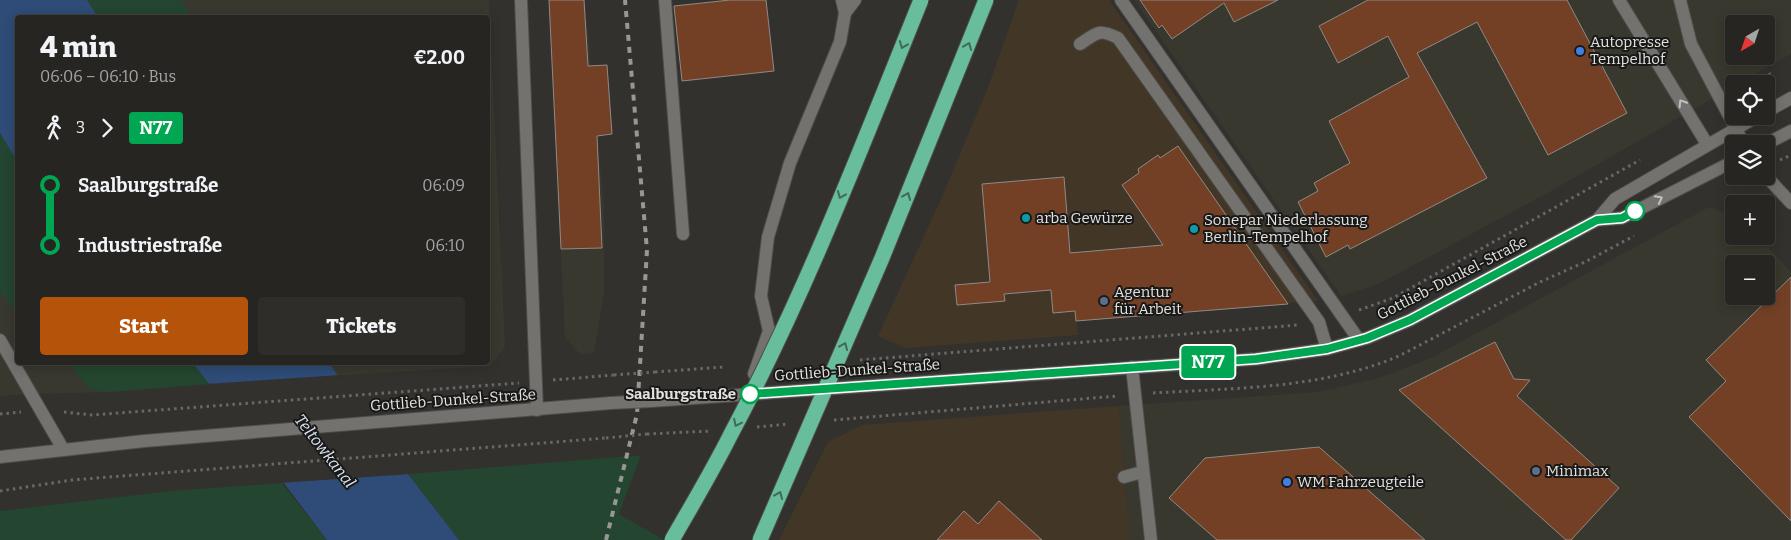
<!DOCTYPE html>
<html lang="en">
<head>
<meta charset="utf-8">
<style>
  :root { --surface:#262522; --page:#2e2d2a; --text:#f1f3f6; --muted:#a4a5a5; --line:#424240; --accent:#b45309 }
  body { margin:0; font-family:Bitter,serif; background:var(--page); color:var(--text); height:100vh; display:flex; flex-direction:column; font-size:19px; white-space:nowrap }
  * { box-sizing:border-box; margin:0 }
  p { font-size:16px; color:var(--muted) }
  .icon { flex:none; width:28px; height:28px; fill:none; stroke:currentColor; stroke-width:2; stroke-linecap:round; stroke-linejoin:round }
  .map { position:relative; flex:1; overflow:hidden }
  .sheet { position:absolute; left:15px; top:15px; width:475px; height:350px; display:flex; flex-direction:column; background:var(--surface); border-radius:5px; box-shadow:0 2px 12px #0003,0 0 0 1px var(--line) }
  .sheet>* { flex:none }
  .badge { padding:0 10px; border-radius:4px; font-size:18px; line-height:32px }
  .needle { width:32px; rotate:219deg }
  .tools { position:absolute; left:1725px; top:15px; display:grid; gap:10px }
  .tools a { display:grid; place-items:center; width:50px; height:50px; border-radius:5px; background:var(--surface); box-shadow:0 2px 12px #0003,0 0 0 1px var(--line); font-size:25px }
  .map>.badge { position:absolute; translate:-50% -50%; box-shadow:0 0 0 2px #fff }
  .legs { display:flex; align-items:center; gap:8px; height:55px; padding:0 25px; font-size:16px }
  .legs p { margin-inline-start:auto }
  .overview { display:flex; align-items:center; justify-content:space-between; height:85px; padding:0 25px }
  h1 { font-size:28px; font-weight:800; line-height:38px }
  .cta { display:flex; gap:10px; margin-top:auto; padding:10px 25px }
  .cta a { flex:1; height:58px; border-radius:5px; background:var(--accent); color:#fff; font-size:20px; font-weight:800; line-height:58px; text-align:center }
  .cta a+a { background:var(--page); color:var(--text) }
  ul { padding:0 25px; list-style:none }
  li { display:flex; align-items:center; gap:18px; height:60px; font-size:19px }
  li i { display:grid; place-items:center; width:8px; height:100%; margin:0 6px; background:currentColor }
  li i::after { content:''; width:12px; height:12px; margin:-6px; border:4px solid; border-radius:50%; background:var(--surface) }
  li p { margin-inline-start:auto }
  li:first-child i { background:linear-gradient(#0000 50%,currentColor 0) }
  li:last-child i { background:linear-gradient(currentColor 50%,#0000 0) }
  .map>svg:first-child { display:block }
  .commercial { fill:#423727 }
  .built { fill:#39382e; fill-rule:evenodd }
  .green { fill:#24452f }
  .water { fill:#2e4c77 }
  .pier { fill:#32312e }
  .building { fill:#734026; stroke:#8e8a88 }
  .lines { fill:none; stroke-linecap:round; stroke-linejoin:round }
  .minor-casing { stroke:#4e4d4b; stroke-width:14 }
  .path { stroke:#696865; stroke-width:3; stroke-dasharray:2.5 4; stroke-linecap:butt }
  .minor { stroke:#73726f; stroke-width:12 }
  .rail { stroke:#989795; stroke-width:4; stroke-dasharray:6 6; stroke-linecap:butt }
  .minor-bridge-casing { stroke:#4e4d4b; stroke-width:14; stroke-linecap:butt }
  .highway-bridge-casing { stroke:#4e4d4b; stroke-width:17; stroke-linecap:butt }
  .path-bridge { stroke:#696865; stroke-width:3; stroke-dasharray:2.5 4; stroke-linecap:butt }
  .minor-bridge { stroke:#73726f; stroke-width:12 }
  .highway-bridge { stroke:#67bd9c; stroke-width:15 }
  .oneway { stroke:#406b5a }
  .oneway2 { stroke:#c1c0be }
  .line-1-casing { stroke:#fff; stroke-width:11 }
  .line-1 { stroke:#00a651; stroke-width:8 }
  .shop-dot { fill:#3f7fe0; stroke:#191918; stroke-width:2 }
  .stop-1-dot { fill:#fff; stroke:#00a651; stroke-width:2.5 }
  .culture-dot { fill:#0f9aa8; stroke:#191918; stroke-width:2 }
  .service-dot { fill:#5c6f8a; stroke:#191918; stroke-width:2 }
  .labels { text-anchor:middle; dominant-baseline:central; stroke-width:4; stroke-linejoin:round; paint-order:stroke }
  .poi-label { font-size:15px; fill:#e3e2e0; stroke:#191918; text-anchor:start }
  .street-label { font-size:15px; fill:#e3e2e0; stroke:#191918 }
  .stop-label { font-size:15px; font-weight:bold; fill:#e3e2e0; stroke:#191918; text-anchor:end }
  .water-label { font-size:16px; font-style:italic; fill:#dbe4f3; stroke:#191918 }
</style>
</head>
<body>
<div class="map">
<svg width="1791" height="540" viewBox="0 0 1791 540">
  <rect width="100%" height="100%" fill="#32312e"/>
  <!-- commercial -->
  <g class="commercial">
    <polygon points="1019,0 1109,0 1318,301 1077,321 1078,335 905,348 878,336 941,199 987,90"/>
    <polygon points="1119,406 1130,540 779,540 828,442 862,425"/>
  </g>
  <!-- built -->
  <g class="built">
    <path d="M0,0H489L505,347L490,366L209,384L112,392L31,394L0,396ZM18,18H488V362H18Z"/>
    <polygon points="549,0 585,0 591,65 607,65 612,134 597,136 604,207 604,294 594,353 580,354 565,337"/>
    <path d="M1134,0H1791V54L1737,84H1734V86L1553,190L1379,284L1341,296ZM1734,24H1766V56H1734Z"/>
    <path d="M1709,207L1734,217V236H1757L1791,272V540H1130L1119,406L1318,392L1379,378L1431,358ZM1734,264H1766V296H1734Z"/>
  </g>
  <!-- green -->
  <g class="green">
    <polygon points="87,0 181,0 192,17 98,17"/>
    <polygon points="0,133 17,161 17,312 0,292"/>
    <polygon points="68,363 193,363 209,384 112,392 90,390"/>
    <polygon points="644,455 640,457 619,514 664,540 459,540 408,474"/>
    <polygon points="282,483 327,540 0,540 0,511 170,491"/>
  </g>
  <!-- water -->
  <g class="water">
    <polygon points="0,0 87,0 98,17 18,18 17,161 0,133"/>
    <polygon points="193,363 329,363 408,474 459,540 327,540"/>
  </g>
  <!-- pier -->
  <polygon class="pier" points="341,375 411,474 279,483 206,384"/>
  <!-- building -->
  <g class="building">
    <polygon points="549,0 584,0 588,66 607,65 612,134 597,136 602,248 561,249"/>
    <polygon points="730,0 766,0 774,71 682,81 674,6"/>
    <polygon points="1140,0 1278,0 1234,22 1224,3 1172,39 1162,25 1159,28"/>
    <polygon points="1368,0 1567,0 1627,113 1548,155 1477,22 1417,53 1487,178 1350,249 1348,245 1326,257 1298,202 1318,191 1314,183 1350,163 1329,121 1409,77 1388,36 1338,63 1319,26"/>
    <polygon points="1178,146 1288,304 1076,321 1075,311 1053,313 1051,290 1004,294 1005,301 957,305 955,285 990,282 982,184 1064,177 1070,253 1163,245 1122,185 1139,173 1138,169 1158,155 1160,158"/>
    <polygon points="1791,277 1791,521 1689,417 1726,381 1706,360"/>
    <polygon points="1495,342 1514,379 1530,380 1517,396 1619,488 1571,540 1566,540 1399,390"/>
    <polygon points="1319,447 1425,540 1217,540 1169,498 1205,458"/>
    <polygon points="999,501 1042,540 937,540 964,511 978,524"/>
  </g>
  <g class="lines">
    <!-- minor casing -->
    <g class="minor-casing">
      <g id="minor">
        <polyline points="521,0 537,410"/>
        <polyline points="665,0 683,234"/>
        <polyline points="1121,0 1359,340"/>
        <polyline points="1619,0 1707,144"/>
        <polyline points="1680,0 1691,44 1744,144"/>
        <polyline points="845,13 855,0"/>
        <path d="M1080,44C1097,33 1098,28 1118,38L1319,322L1327,349"/>
        <polyline points="1766,112 1791,98"/>
        <polyline points="1766,144 1791,131"/>
        <polyline points="1766,176 1791,203"/>
        <polyline points="1597,220 1622,218 1734,161"/>
        <polyline points="0,340 63,449"/>
        <polyline points="1132,367 1151,540"/>
        <polyline points="754,374 769,331 761,296 768,237 790,163 840,42 845,13 842,0"/>
        <polyline points="651,401 1256,359 1327,349 1367,338 1410,320 1597,220 1615,199 1758,116"/>
        <polyline points="0,457 144,441 611,403"/>
        <polyline points="1124,477 1142,472"/>
      </g>
    </g>
    <!-- path -->
    <g class="path">
      <polyline points="1769,73 1774,83"/>
      <polyline points="1780,160 1791,155"/>
      <polyline points="1359,310 1393,298 1640,160"/>
      <polyline points="860,360 1298,325"/>
      <polyline points="655,372 724,367"/>
      <polyline points="553,380 614,375"/>
      <path d="M1153,393C1236,388 1321,389 1399,356L1540,282L1585,262L1634,236"/>
      <polyline points="64,412 92,415 519,383"/>
      <polyline points="0,414 21,412"/>
      <polyline points="834,420 1117,396"/>
      <polyline points="757,427 788,424"/>
      <polyline points="647,434 711,431"/>
      <polyline points="0,491 72,480 606,438"/>
    </g>
    <!-- minor -->
    <use href="#minor" class="minor"/>
    <!-- rail -->
    <polyline class="rail" points="606,540 637,414 647,250 625,0"/>
    <!-- minor-bridge casing -->
    <g class="minor-bridge-casing">
      <polyline id="minor-bridge" points="611,403 651,401"/>
    </g>
    <!-- highway-bridge casing -->
    <g class="highway-bridge-casing">
      <g id="highway-bridge">
        <path d="M672,540C692,505 713,470 731,434C805,295 862,146 921,0"/>
        <polyline points="760,540 882,258 986,0"/>
      </g>
    </g>
    <!-- path-bridge -->
    <g class="path-bridge">
      <polyline points="614,375 655,372"/>
      <polyline points="606,438 647,434"/>
    </g>
    <!-- minor-bridge -->
    <use href="#minor-bridge" class="minor-bridge"/>
    <!-- highway-bridge -->
    <use href="#highway-bridge" class="highway-bridge"/>
  </g>
  <!-- one-way arrows -->
  <defs><path id="oneway-chevron" d="M-2-3.5L2.5 0L-2 3.5" fill="none" stroke-width="1.6" stroke-linecap="round" stroke-linejoin="round" transform="scale(1.25)"/></defs>
  <g class="oneway">
    <use href="#oneway-chevron" transform="translate(903 45) rotate(112)"/>
    <use href="#oneway-chevron" transform="translate(968 46) rotate(-68)"/>
    <use href="#oneway-chevron" transform="translate(841 195) rotate(113)"/>
    <use href="#oneway-chevron" transform="translate(907 196) rotate(-67)"/>
    <use href="#oneway-chevron" transform="translate(844 346) rotate(-67)"/>
    <use href="#oneway-chevron" transform="translate(737 423) rotate(116)"/>
    <use href="#oneway-chevron" transform="translate(779 495) rotate(-67)"/>
  </g>
  <g class="oneway2">
    <use href="#oneway-chevron" transform="translate(1682 103) rotate(-122)"/>
    <use href="#oneway-chevron" transform="translate(1659 199) rotate(-27)"/>
  </g>
  <g class="lines">
    <!-- line-1 casing -->
    <g class="line-1-casing">
      <polyline id="line-1" points="750,394 1256,359 1327,349 1367,338 1410,320 1597,220 1622,218 1635,211"/>
    </g>
    <!-- line-1 -->
    <use href="#line-1" class="line-1"/>
  </g>
  <!-- markers -->
  <g class="shop-dot">
    <circle cx="1580" cy="51" r="5"/>
    <circle cx="1287" cy="482" r="5"/>
  </g>
  <g class="stop-1-dot">
    <circle cx="1635" cy="211" r="9"/>
    <circle cx="750" cy="394" r="9"/>
  </g>
  <g class="culture-dot">
    <circle cx="1026" cy="218" r="5"/>
    <circle cx="1194" cy="229" r="5"/>
  </g>
  <g class="service-dot">
    <circle cx="1104" cy="301" r="5"/>
    <circle cx="1536" cy="471" r="5"/>
  </g>
  <g class="labels">
    <!-- poi labels -->
    <g class="poi-label">
      <text x="1590" y="42">Autopresse<tspan x="1590" dy="17">Tempelhof</tspan></text>
      <text x="1036" y="218">arba Gewürze</text>
      <text x="1204" y="220">Sonepar Niederlassung<tspan x="1204" dy="17">Berlin-Tempelhof</tspan></text>
      <text x="1114" y="292">Agentur<tspan x="1114" dy="17">für Arbeit</tspan></text>
      <text x="1546" y="471">Minimax</text>
      <text x="1297" y="482">WM Fahrzeugteile</text>
    </g>
    <!-- street labels -->
    <g class="street-label">
      <text transform="translate(1452 278) rotate(-27)">Gottlieb-Dunkel-Straße</text>
      <text transform="translate(857 370) rotate(-4)">Gottlieb-Dunkel-Straße</text>
      <text transform="translate(453 400) rotate(-4)">Gottlieb-Dunkel-Straße</text>
    </g>
    <!-- stop labels -->
    <g class="stop-label">
      <text x="736" y="394">Saalburgstraße</text>
    </g>
    <!-- water labels -->
    <g class="water-label">
      <text transform="translate(325 451) rotate(52)">Teltowkanal</text>
    </g>
  </g>
</svg>
<div class="tools">
<a><svg class="needle" viewBox="-14 -14 28 28"><path d="M0-13l5 13h-10z" fill="#e53935"/><path d="M0 13l5-13h-10z" fill="#a4a5a5"/></svg></a>
<a><svg class="icon" aria-label="locate" viewBox="0 0 24 24"><circle cx="12" cy="12" r="6"/><path d="M12 2v4M12 18v4M2 12h4M18 12h4"/></svg></a>
<a><svg class="icon" aria-label="layers" viewBox="0 0 24 24"><path d="M12 4l9 5-9 5-9-5zM3 14l9 5 9-5"/></svg></a>
<a>+</a>
<a>−</a>
</div>
<b class="badge" style="left:1208px;top:362px;background:#00a651;color:#fff">N77</b>
<section class="sheet">
<div class="overview"><div><h1>4 min</h1><p>06:06 – 06:10 · Bus</p></div><b>€2.00</b></div>
<div class="legs"><svg class="icon" aria-label="walk" viewBox="0 0 24 24"><circle cx="13" cy="4" r="2"/><path d="M13 8l-2 6 4 7M11 14l-3 7M7 12l3-4h3l4 4"/></svg>3<svg class="icon" aria-label="forward" viewBox="0 0 24 24"><path d="M9 5l7 7-7 7"/></svg><b class="badge" style="background:#00a651;color:#fff">N77</b></div>
<ul>
<li><i style="color:#00a651"></i><b>Saalburgstraße</b><p>06:09</p></li>
<li><i style="color:#00a651"></i><b>Industriestraße</b><p>06:10</p></li>
</ul>
<div class="cta"><a>Start</a><a>Tickets</a></div>
</section>
</div>
</body>
</html>
